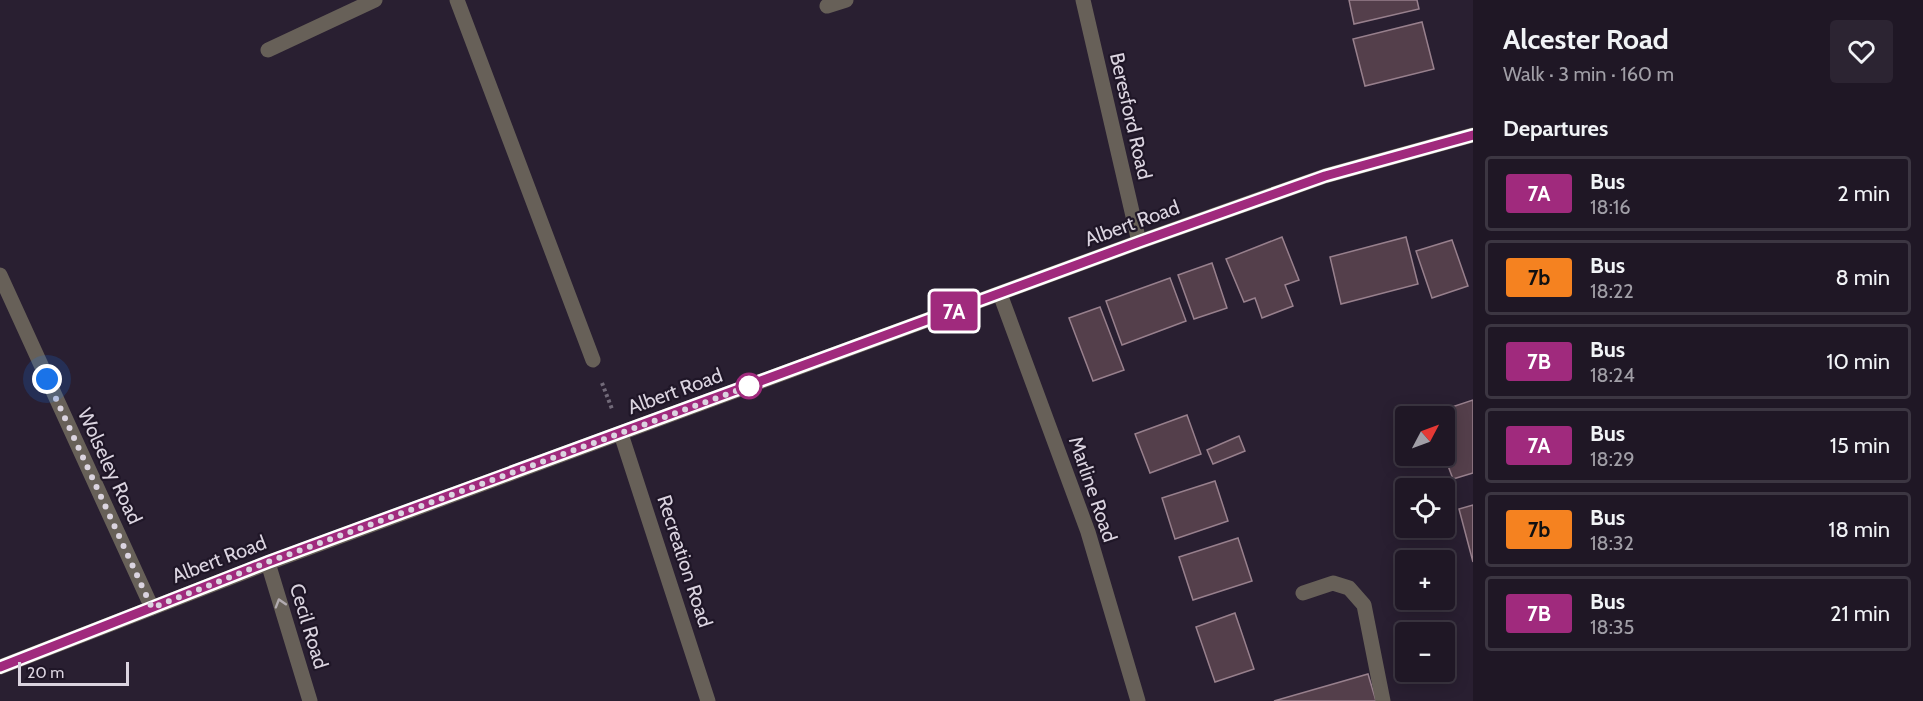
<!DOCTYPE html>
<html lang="en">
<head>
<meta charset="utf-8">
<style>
  :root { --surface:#1f1725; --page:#2c2432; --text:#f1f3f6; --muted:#a19fa7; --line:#3c3642 }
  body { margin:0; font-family:Cabin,sans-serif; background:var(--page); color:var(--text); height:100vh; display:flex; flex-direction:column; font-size:22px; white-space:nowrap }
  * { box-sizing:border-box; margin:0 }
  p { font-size:20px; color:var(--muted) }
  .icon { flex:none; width:33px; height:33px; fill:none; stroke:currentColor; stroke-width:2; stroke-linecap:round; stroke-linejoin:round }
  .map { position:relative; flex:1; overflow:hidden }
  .side { display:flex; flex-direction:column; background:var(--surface); width:450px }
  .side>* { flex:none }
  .badge { padding:0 12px; border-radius:4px; font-size:21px; line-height:39px }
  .needle { width:39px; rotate:49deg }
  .tools { position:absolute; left:1395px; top:406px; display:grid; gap:12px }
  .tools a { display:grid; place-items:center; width:60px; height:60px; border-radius:6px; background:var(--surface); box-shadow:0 3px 15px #0003,0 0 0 2px var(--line); font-size:30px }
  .scale { position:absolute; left:18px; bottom:15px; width:111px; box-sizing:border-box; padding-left:6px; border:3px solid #dbd4e0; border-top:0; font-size:16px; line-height:21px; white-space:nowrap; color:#dbd4e0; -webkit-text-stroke:4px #1f1627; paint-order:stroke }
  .you { position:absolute; width:30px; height:30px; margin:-15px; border:4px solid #fff; border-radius:50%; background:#1a73e8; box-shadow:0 0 0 9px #1a73e833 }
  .map>.badge { position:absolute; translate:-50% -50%; box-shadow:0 0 0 3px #fff }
  h2 { padding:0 30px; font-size:22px; line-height:54px }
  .round { display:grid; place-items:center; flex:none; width:63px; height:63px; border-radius:6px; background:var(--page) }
  .summary { display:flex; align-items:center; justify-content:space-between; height:102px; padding:0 30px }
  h1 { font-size:28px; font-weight:700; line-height:45px }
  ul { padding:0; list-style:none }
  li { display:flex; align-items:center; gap:18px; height:75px; margin:0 12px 9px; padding:0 18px; border:3px solid var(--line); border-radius:6px }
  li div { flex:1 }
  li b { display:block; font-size:22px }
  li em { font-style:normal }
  li .badge { min-width:66px; font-weight:700; text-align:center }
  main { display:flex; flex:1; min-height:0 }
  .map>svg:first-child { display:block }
  .building { fill:#543f4b; stroke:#98808d; stroke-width:1.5 }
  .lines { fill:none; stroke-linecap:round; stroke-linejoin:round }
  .path { stroke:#726a79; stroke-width:4; stroke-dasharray:3 3; stroke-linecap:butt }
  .lane { stroke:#676058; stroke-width:15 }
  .street { stroke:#676058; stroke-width:15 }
  .oneway { stroke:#b2abb0 }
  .line-casing { stroke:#fff; stroke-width:14 }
  .line { stroke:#a02a7d; stroke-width:9 }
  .walk { stroke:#dbd4e0; stroke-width:6; stroke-dasharray:0 10.8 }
  .stop-dot { fill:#fff; stroke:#a02a7d; stroke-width:3 }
  .labels { text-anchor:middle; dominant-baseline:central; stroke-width:4.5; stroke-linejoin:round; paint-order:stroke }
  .street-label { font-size:20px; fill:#dbd4e0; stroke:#1f1627 }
</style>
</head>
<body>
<main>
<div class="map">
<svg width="1473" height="701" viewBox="0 0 1473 701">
  <rect width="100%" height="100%" fill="#291f31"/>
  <!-- building -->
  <g class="building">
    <polygon points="1349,0 1417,0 1419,9 1354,24"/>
    <polygon points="1422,22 1434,69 1365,86 1353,39"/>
    <polygon points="1282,237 1299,280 1285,285 1293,306 1262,318 1255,298 1244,302 1226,259"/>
    <polygon points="1406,237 1418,284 1341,304 1330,257"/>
    <polygon points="1452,240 1468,286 1432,298 1416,251"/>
    <polygon points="1212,263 1227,308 1194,319 1178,275"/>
    <polygon points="1170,278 1186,321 1122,345 1106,301"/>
    <polygon points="1100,307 1124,370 1093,381 1069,318"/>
    <polygon points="1473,400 1473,473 1453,479 1444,455 1444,417 1432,417 1431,414"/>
    <polygon points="1187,415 1201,454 1150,473 1135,434"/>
    <polygon points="1239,436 1245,451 1213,464 1207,450"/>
    <polygon points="1215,481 1228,521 1175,539 1162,498"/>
    <polygon points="1473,505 1473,562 1459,509"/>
    <polygon points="1238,538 1252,581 1193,600 1179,557"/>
    <polygon points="1235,613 1254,669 1215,682 1196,627"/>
    <polygon points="1368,674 1376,701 1274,701"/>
  </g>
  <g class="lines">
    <!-- path -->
    <polyline class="path" points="602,383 612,409"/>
    <!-- lane -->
    <polyline class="lane" points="268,50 375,0"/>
    <!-- street -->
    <g class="street">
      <polyline points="457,0 593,360"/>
      <polyline points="1083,0 1139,242"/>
      <polyline points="827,6 846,0"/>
      <polyline points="0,275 152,608"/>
      <polyline points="1000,294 1088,532 1138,701"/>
      <polyline points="621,434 708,701"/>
      <polyline points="268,563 310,701"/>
      <polyline points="1303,593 1333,583 1349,588 1364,605 1383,701"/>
      <polyline points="0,667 268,563 1139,242 1325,176 1473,135"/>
    </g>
  </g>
  <!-- one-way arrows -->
  <defs><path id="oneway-chevron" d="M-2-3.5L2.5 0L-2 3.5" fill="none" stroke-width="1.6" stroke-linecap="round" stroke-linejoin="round" transform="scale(1.5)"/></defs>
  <use class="oneway" href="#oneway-chevron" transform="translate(280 603) rotate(-107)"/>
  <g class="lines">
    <!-- line casing -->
    <g class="line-casing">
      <polyline id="line" points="0,667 268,562 1139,242 1325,176 1473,135"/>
    </g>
    <!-- line -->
    <use href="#line" class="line"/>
    <!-- walk -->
    <polyline class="walk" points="47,379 152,608 268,562 755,384 749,386"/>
  </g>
  <!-- markers -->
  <circle class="stop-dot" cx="749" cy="386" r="12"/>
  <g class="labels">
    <!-- street labels -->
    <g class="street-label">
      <text transform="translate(1131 116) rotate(77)">Beresford Road</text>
      <text transform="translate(1132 223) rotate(-20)">Albert Road</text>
      <text transform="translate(675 391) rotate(-20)">Albert Road</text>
      <text transform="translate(110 466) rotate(65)">Wolseley Road</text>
      <text transform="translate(1093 489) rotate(71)">Marline Road</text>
      <text transform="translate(219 559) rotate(-21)">Albert Road</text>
      <text transform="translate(685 561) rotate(72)">Recreation Road</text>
      <text transform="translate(309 626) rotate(73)">Cecil Road</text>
    </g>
  </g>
</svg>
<div class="tools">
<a><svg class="needle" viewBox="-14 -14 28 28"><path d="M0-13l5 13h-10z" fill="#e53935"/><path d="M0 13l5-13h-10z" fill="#a19fa7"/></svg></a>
<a><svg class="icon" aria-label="locate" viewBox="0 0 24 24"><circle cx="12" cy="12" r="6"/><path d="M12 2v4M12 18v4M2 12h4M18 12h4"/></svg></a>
<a>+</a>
<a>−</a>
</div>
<div class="scale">20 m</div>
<div class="you" style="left:47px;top:379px"></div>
<b class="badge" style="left:954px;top:311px;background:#a02a7d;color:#fff">7A</b>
</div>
<section class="side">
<div class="summary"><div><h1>Alcester Road</h1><p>Walk · 3 min · 160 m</p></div><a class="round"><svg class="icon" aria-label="heart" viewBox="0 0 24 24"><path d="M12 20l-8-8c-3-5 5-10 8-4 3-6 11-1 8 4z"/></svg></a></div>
<h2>Departures</h2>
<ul>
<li><span class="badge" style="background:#a02a7d;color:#fff">7A</span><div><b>Bus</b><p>18:16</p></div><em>2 min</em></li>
<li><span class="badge" style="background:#f58220;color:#111">7b</span><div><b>Bus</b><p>18:22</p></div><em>8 min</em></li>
<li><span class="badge" style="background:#a02a7d;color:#fff">7B</span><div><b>Bus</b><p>18:24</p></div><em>10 min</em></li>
<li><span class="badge" style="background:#a02a7d;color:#fff">7A</span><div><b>Bus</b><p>18:29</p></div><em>15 min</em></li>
<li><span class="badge" style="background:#f58220;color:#111">7b</span><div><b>Bus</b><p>18:32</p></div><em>18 min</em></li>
<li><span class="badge" style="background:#a02a7d;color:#fff">7B</span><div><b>Bus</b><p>18:35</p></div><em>21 min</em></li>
</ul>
</section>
</main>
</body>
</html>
